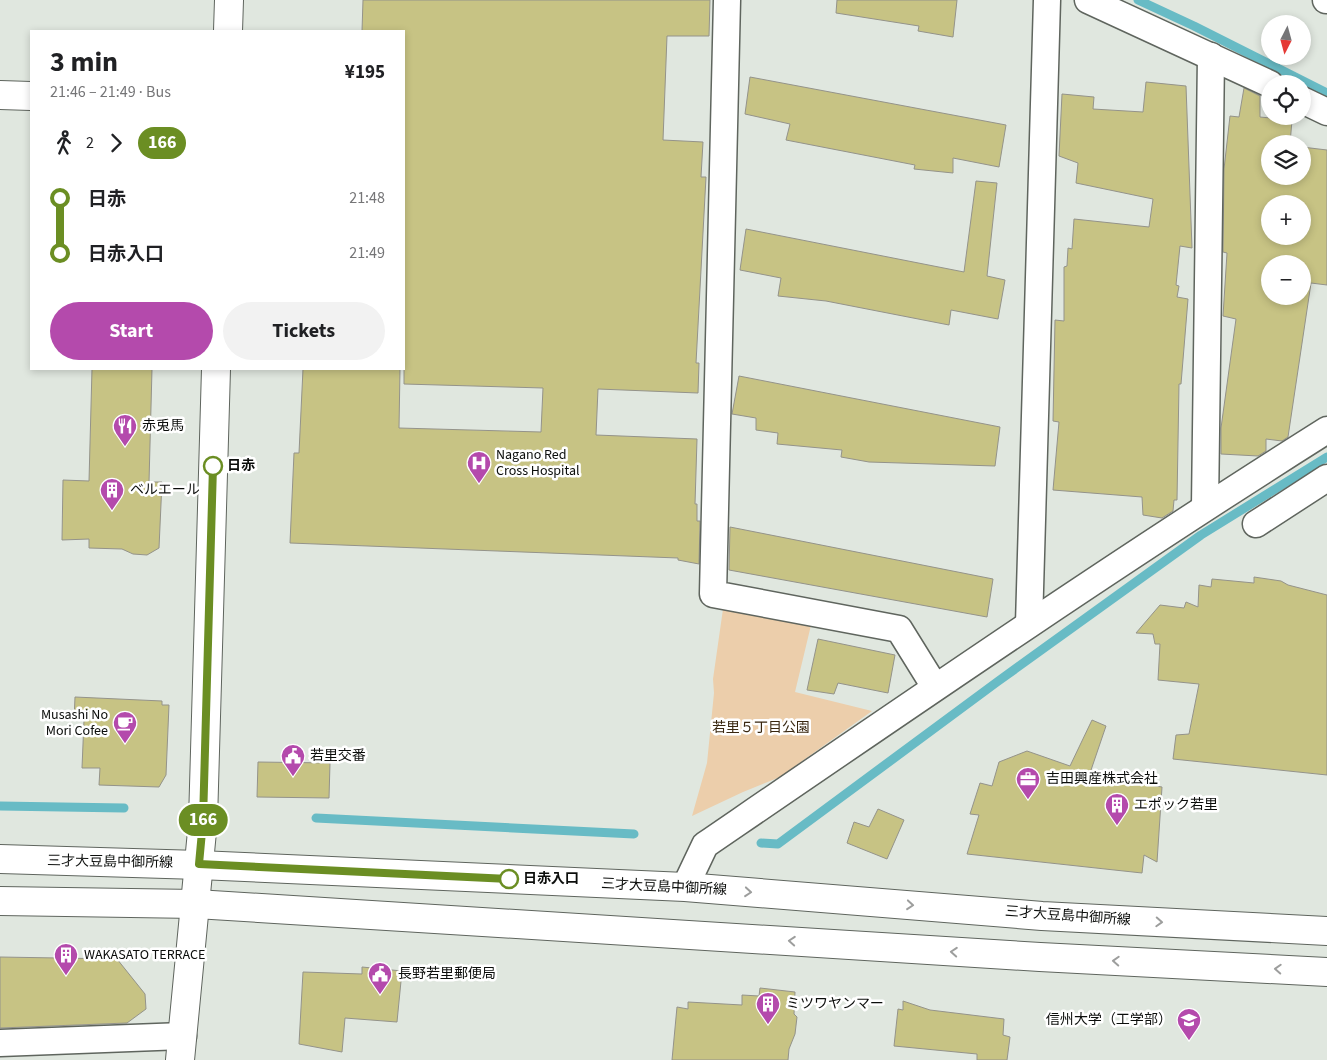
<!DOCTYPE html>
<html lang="en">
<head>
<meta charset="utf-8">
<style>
  :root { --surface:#fff; --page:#f2f2f2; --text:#202124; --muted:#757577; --accent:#b44aac }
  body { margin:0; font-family:"Source Sans 3","Noto Sans JP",sans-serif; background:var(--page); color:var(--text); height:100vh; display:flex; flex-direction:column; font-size:19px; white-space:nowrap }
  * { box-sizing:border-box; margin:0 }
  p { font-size:16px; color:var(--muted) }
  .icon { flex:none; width:28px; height:28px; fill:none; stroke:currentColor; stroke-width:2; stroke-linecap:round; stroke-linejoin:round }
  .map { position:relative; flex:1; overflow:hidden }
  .sheet { position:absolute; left:30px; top:30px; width:375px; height:340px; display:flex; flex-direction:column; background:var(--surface); border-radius:0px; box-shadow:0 2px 8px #0003 }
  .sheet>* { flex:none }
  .badge { padding:0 10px; border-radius:16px; font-size:18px; line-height:32px }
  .needle { width:32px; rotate:186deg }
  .controls { position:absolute; left:1261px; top:15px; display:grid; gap:10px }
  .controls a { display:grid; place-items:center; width:50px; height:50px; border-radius:50%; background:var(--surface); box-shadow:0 2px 8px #0003; font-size:25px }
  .map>.badge { position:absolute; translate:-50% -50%; box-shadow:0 0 0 2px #fff }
  .legs { display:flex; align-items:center; gap:8px; height:55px; padding:0 20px; font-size:16px }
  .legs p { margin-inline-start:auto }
  .overview { display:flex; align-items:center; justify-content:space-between; height:85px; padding:0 20px }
  h1 { font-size:28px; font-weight:700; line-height:38px }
  .primary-button { display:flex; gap:10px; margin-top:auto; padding:10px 20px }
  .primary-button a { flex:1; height:58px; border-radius:30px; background:var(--accent); color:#fff; font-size:20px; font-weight:700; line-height:58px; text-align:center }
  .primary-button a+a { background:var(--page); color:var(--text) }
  ul { padding:0 20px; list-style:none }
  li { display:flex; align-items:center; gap:18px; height:55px; font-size:19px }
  li i { display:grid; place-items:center; width:8px; height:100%; margin:0 6px; background:currentColor }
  li i::after { content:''; width:12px; height:12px; margin:-6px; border:4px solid; border-radius:50%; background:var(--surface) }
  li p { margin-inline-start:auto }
  li:first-child i { background:linear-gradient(#0000 50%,currentColor 0) }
  li:last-child i { background:linear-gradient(currentColor 50%,#0000 0) }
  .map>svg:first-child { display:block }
  .green { fill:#ecceab }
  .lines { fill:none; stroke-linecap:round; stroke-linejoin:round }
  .stream { stroke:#68bbc5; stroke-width:9 }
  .building { fill:#c7c384; stroke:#94938a; fill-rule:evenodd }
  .street-casing { stroke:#5f655e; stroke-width:29 }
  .secondary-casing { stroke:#5f655e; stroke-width:30 }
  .street { stroke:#fff; stroke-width:26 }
  .secondary { stroke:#fff; stroke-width:28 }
  .oneway { stroke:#9d9e9d }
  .line-1-casing { stroke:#fff; stroke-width:11 }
  .line-1 { stroke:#6b8e23; stroke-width:8 }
  .stop-1-dot { fill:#fff; stroke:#6b8e23; stroke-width:2.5 }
  .labels { text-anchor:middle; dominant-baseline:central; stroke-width:5; stroke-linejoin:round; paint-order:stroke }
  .poi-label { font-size:14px; fill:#0b0d0b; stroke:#fff; text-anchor:start }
  .stop-label { font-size:14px; font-weight:bold; fill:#0b0d0b; stroke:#fff; text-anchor:start }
  .park-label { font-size:14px; fill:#392710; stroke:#fff }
  .street-label { font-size:14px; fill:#0b0d0b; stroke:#fff }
</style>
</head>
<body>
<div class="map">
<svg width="1327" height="1060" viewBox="0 0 1327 1060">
  <rect width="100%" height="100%" fill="#e0e7df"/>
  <!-- green -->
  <polygon class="green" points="723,609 812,621 795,692 872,711 780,777 743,792 692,816 707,763 714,693 713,679"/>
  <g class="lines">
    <!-- stream -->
    <g class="stream">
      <polyline points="1138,0 1194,26 1327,93"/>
      <polyline points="0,806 124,808"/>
      <polyline points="316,818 634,834"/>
      <polyline points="761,843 778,844 997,682 1201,535 1327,457"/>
    </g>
  </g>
  <!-- building -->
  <g class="building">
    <polygon points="363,0 710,0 709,36 667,36 663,140 703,142 701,177 706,177 696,363 699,363 698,393 598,389 596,435 697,439 695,504 697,504 697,521 700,521 699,564 678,560 678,558 290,543 294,453 299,453 303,369 400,369 399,428 541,432 543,388 404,384 404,31 362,31"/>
    <polygon points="837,0 957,0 953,37 918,31 919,26 836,13"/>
    <polygon points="750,77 1006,125 999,167 953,158 953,173 914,169 915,165 786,140 790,124 745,114"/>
    <polygon points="1146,82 1186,86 1192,248 1180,246 1176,285 1179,286 1177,297 1188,299 1181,384 1179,384 1177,500 1174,500 1173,511 1162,518 1143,515 1142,497 1053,490 1059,422 1053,421 1055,320 1064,321 1064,267 1067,266 1068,248 1072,249 1074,219 1149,227 1153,199 1076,183 1078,163 1059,156 1062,94 1094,97 1093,109 1143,112"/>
    <path d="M1244,88L1260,96V117L1292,120L1290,144H1270V176H1302V147L1327,150V285L1311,283L1288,437L1282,441L1266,439V451L1258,456L1221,454V428L1236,319L1223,316L1227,253L1223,252L1224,169L1230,116L1239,117ZM1270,204H1302V236H1270ZM1270,264H1302V296H1270Z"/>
    <polygon points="976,181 997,183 987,276 1005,280 998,319 951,310 949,325 826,301 778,296 781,278 740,270 746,229 964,272"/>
    <polygon points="92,369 152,369 149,482 162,482 159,548 147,555 133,554 122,549 89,548 89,539 62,540 63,480 89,481"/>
    <polygon points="739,376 1000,427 995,466 869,462 841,457 842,450 777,444 778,433 756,430 756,418 732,414"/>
    <polygon points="730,527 993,579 987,617 729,570"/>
    <polygon points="1254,577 1281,581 1288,585 1327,595 1327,775 1173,759 1176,735 1189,734 1199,684 1158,680 1160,644 1155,644 1153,634 1136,633 1160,605 1184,608 1186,602 1198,607 1199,585 1211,587 1212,579 1254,583"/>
    <polygon points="818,639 895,655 888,693 838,683 834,694 807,690"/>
    <polygon points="75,697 162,701 162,705 169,705 166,775 159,787 99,785 100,768 82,768 84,720 74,720"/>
    <polygon points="1092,720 1106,726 1089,776 1162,787 1157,862 1144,855 1142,873 967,854 979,815 970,814 980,783 992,786 999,762 1027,751 1070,766"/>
    <polygon points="258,762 330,763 329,798 257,797"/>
    <polygon points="878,809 904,820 887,859 847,843 854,822 869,827"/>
    <polygon points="0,957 117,959 145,994 146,1009 127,1023 0,1028"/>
    <polygon points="362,967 402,971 397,1022 345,1018 342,1052 299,1044 303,972 362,974"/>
    <polygon points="760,988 795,992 794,1014 797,1017 795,1034 789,1049 788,1060 672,1060 677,1007 688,1009 688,1002 742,1005 742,995 759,996"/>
    <polygon points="903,1001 930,1010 1004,1019 1003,1035 1010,1037 1007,1060 977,1060 977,1054 894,1046 898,1009 903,1010"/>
  </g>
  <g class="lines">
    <!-- street casing -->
    <g class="street-casing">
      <g id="street">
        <polyline points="727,0 713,594 899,629 935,687"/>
        <polyline points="1088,0 1270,84"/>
        <polyline points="1326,0 1327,0"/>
        <polyline points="1302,100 1327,112"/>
        <polyline points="1205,507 1211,56"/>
        <polyline points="1256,524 1327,478"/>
        <polyline points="1029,624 1047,0"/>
        <path d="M685,887L705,845C911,704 1116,563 1327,430"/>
        <polyline points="0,1043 183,1036"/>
      </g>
    </g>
    <!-- secondary casing -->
    <g class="secondary-casing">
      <g id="secondary">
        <polyline points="228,31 229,0"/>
        <polyline points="0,95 31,96"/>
        <polyline points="0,859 199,865 685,887 1042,916 1327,931"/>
        <polyline points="0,901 196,904 1040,957 1327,972"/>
        <polyline points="180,1060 203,821 216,369"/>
      </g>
    </g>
    <!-- street -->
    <use href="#street" class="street"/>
    <!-- secondary -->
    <use href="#secondary" class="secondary"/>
  </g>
  <!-- one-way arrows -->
  <defs><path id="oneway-chevron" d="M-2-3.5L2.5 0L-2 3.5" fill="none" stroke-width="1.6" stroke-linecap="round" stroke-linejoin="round" transform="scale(1.25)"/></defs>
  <g class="oneway">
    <use href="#oneway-chevron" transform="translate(748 892) rotate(5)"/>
    <use href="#oneway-chevron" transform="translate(910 905) rotate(5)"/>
    <use href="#oneway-chevron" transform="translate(1159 922) rotate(3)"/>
    <use href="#oneway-chevron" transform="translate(792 941) rotate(-176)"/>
    <use href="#oneway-chevron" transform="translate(954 952) rotate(-176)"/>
    <use href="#oneway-chevron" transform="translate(1116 961) rotate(-177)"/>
    <use href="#oneway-chevron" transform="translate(1278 969) rotate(-177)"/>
  </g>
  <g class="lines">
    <!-- line-1 casing -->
    <g class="line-1-casing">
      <polyline id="line-1" points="213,466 203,821 199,864 509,879"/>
    </g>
    <!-- line-1 -->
    <use href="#line-1" class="line-1"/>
  </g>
  <!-- icons -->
  <defs>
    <g id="restaurant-pin" transform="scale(1.25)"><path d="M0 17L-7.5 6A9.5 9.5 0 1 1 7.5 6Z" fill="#b44aac" stroke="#fff"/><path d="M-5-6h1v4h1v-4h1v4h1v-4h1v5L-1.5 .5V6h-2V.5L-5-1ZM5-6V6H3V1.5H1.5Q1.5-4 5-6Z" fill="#fff"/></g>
    <g id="hospital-pin" transform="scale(1.25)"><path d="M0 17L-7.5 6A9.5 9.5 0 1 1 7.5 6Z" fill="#b44aac" stroke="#fff"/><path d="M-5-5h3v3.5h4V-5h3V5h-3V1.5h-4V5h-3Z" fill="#fff"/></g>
    <g id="building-pin" transform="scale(1.25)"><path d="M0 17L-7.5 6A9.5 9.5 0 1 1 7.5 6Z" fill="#b44aac" stroke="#fff"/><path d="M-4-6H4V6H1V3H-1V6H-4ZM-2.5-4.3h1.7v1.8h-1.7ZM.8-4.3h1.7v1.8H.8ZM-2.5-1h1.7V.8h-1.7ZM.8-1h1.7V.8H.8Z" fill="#fff"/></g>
    <g id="cafe-pin" transform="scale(1.25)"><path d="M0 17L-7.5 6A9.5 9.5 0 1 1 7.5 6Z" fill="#b44aac" stroke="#fff"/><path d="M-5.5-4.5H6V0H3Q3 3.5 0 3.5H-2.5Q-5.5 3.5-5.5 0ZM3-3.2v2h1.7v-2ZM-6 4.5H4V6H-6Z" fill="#fff"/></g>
    <g id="civic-pin" transform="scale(1.25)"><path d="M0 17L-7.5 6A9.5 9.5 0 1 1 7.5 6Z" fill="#b44aac" stroke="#fff"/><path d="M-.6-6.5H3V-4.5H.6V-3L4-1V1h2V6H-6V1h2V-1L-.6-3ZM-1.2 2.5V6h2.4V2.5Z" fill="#fff"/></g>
    <g id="office-pin" transform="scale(1.25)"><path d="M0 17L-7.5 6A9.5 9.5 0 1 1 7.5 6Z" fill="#b44aac" stroke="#fff"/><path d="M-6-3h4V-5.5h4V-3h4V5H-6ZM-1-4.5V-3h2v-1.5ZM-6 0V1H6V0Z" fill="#fff"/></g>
    <g id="university-pin" transform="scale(1.25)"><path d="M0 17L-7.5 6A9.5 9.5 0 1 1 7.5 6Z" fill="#b44aac" stroke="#fff"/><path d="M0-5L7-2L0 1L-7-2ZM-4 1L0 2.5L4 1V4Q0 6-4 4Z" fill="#fff"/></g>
  </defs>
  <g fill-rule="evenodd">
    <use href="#restaurant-pin" x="125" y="426"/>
    <use href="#hospital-pin" x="479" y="463"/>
    <use href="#building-pin" x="112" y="490"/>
    <use href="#cafe-pin" x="125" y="723"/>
    <use href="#civic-pin" x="293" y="756"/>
    <use href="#office-pin" x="1028" y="779"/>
    <use href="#building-pin" x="1117" y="805"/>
    <use href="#building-pin" x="66" y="955"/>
    <use href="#civic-pin" x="380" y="974"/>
    <use href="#building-pin" x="768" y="1004"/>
    <use href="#university-pin" x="1189" y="1020"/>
  </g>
  <!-- markers -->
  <g class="stop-1-dot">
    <circle cx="213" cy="466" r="9"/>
    <circle cx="509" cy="879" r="9"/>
  </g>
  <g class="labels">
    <!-- poi labels -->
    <g class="poi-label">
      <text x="142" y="426">赤兎馬</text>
      <text x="496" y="455">Nagano Red<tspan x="496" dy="16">Cross Hospital</tspan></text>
      <text x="130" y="490">ベルエール</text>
      <text x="108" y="715" text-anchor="end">Musashi No<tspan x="108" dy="16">Mori Cofee</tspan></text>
      <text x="310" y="756">若里交番</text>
      <text x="1046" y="779">吉田興産株式会社</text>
      <text x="1134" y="805">エポック若里</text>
      <text x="84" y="955">WAKASATO TERRACE</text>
      <text x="398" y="974">長野若里郵便局</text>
      <text x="786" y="1004">ミツワヤンマー</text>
      <text x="1172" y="1020" text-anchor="end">信州大学（工学部）</text>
    </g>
    <!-- stop labels -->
    <g class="stop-label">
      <text x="227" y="466">日赤</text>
      <text x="523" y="879">日赤入口</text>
    </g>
    <!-- park labels -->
    <g class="park-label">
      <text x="761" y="728">若里５丁目公園</text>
    </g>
    <!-- street labels -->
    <g class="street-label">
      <text transform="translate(110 862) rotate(1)">三才大豆島中御所線</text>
      <text transform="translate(664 887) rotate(3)">三才大豆島中御所線</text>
      <text transform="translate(1068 916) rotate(4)">三才大豆島中御所線</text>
    </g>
  </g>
</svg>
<div class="controls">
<a><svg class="needle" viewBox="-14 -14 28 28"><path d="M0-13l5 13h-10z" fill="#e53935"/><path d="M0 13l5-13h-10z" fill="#757577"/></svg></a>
<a><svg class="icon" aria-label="locate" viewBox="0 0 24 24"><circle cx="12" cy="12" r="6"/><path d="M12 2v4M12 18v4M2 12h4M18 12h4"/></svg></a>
<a><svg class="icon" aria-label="layers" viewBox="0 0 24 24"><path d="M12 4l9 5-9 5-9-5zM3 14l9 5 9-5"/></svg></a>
<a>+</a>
<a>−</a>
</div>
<b class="badge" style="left:203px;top:820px;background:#6b8e23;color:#fff">166</b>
<section class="sheet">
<div class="overview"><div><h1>3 min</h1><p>21:46 – 21:49 · Bus</p></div><b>¥195</b></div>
<div class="legs"><svg class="icon" aria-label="walk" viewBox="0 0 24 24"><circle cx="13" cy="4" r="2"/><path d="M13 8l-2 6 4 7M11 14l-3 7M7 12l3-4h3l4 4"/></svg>2<svg class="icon" aria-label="forward" viewBox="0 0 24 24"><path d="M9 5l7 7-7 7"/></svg><b class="badge" style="background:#6b8e23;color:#fff">166</b></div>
<ul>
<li><i style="color:#6b8e23"></i><b>日赤</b><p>21:48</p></li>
<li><i style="color:#6b8e23"></i><b>日赤入口</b><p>21:49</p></li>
</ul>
<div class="primary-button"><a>Start</a><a>Tickets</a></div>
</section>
</div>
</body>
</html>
